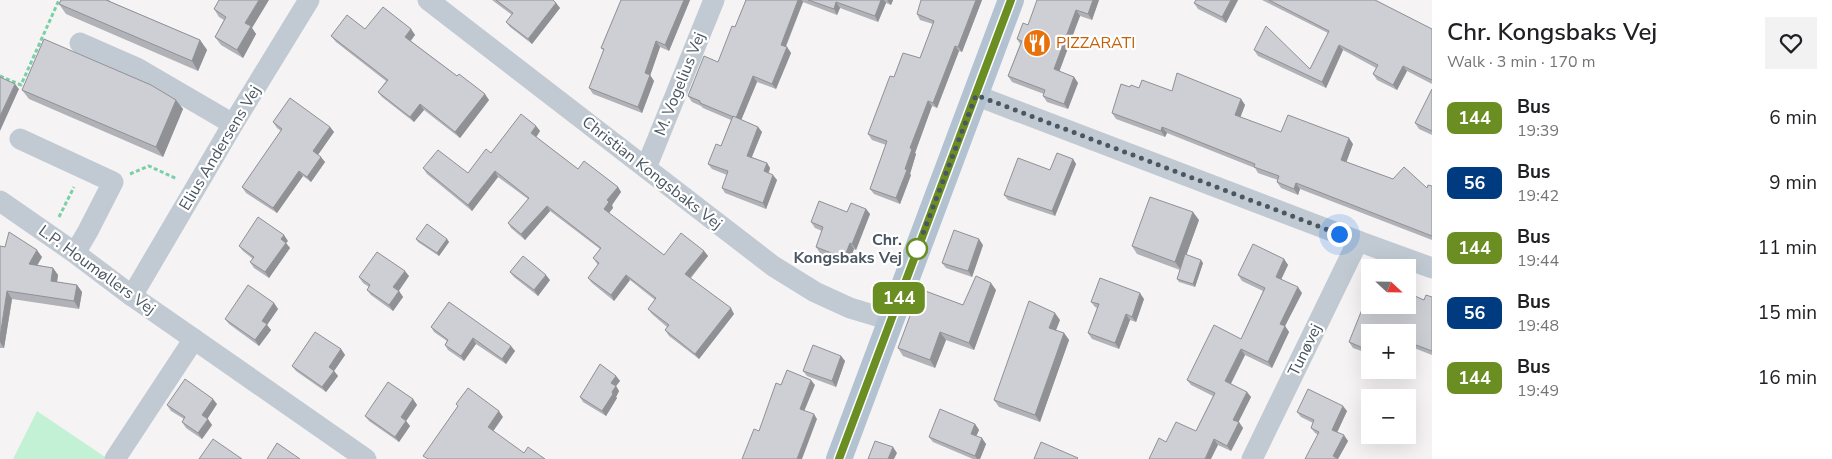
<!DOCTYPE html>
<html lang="en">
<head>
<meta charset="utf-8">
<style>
  :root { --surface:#fff; --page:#f2f2f2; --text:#202124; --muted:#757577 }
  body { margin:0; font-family:"Nunito Sans",sans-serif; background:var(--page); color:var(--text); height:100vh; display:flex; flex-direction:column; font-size:19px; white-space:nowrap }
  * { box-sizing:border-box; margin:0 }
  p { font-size:16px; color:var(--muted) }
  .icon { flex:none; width:28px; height:28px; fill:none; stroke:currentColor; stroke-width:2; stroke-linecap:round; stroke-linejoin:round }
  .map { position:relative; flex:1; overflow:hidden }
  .side { display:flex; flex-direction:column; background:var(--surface); width:400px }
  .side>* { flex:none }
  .badge { padding:0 10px; border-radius:8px; font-size:18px; line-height:32px }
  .needle { width:32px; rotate:112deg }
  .controls { position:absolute; left:1361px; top:259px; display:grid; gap:10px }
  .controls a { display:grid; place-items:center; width:55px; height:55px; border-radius:0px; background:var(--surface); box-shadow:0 5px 20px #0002; font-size:25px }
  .you { position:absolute; width:25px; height:25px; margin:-12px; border:4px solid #fff; border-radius:50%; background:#1a73e8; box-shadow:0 0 0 8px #1a73e833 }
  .map>.badge { position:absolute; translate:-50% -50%; box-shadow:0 0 0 2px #fff }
  .round { display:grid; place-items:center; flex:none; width:52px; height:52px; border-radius:0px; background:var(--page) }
  .overview { display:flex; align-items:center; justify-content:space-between; height:85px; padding:0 15px }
  h1 { font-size:24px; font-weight:600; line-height:38px }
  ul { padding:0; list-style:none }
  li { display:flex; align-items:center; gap:15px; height:65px; padding:0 15px }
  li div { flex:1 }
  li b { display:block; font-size:19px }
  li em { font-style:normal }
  li .badge { min-width:55px; font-weight:700; text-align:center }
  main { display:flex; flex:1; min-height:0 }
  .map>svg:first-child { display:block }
  .green { fill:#c3f1d5 }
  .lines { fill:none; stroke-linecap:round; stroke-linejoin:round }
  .path { stroke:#7ad0a6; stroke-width:3; stroke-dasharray:4 2.5; stroke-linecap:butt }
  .minor { stroke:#c1cad2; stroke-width:21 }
  .major { stroke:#b3c2d1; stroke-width:26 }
  .wall { fill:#b0b2b7 }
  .shaded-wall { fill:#909195 }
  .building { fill:#cdcfd5; stroke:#909195 }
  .line-casing { stroke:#fff; stroke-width:11 }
  .line { stroke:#6b8e23; stroke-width:8 }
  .walk { stroke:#4a5661; stroke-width:5; stroke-dasharray:0 9 }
  .stop-dot { fill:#fff; stroke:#6b8e23; stroke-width:2.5 }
  .labels { text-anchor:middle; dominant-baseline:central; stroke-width:4.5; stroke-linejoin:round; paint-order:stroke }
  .food-label { font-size:16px; fill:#c56008; stroke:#fff; text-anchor:start }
  .street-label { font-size:16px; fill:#4a5661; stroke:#fff }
  .stop-label { font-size:16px; font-weight:bold; fill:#4a5661; stroke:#fff; text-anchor:end }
</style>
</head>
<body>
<main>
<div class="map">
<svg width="1432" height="459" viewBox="0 0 1432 459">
  <rect width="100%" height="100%" fill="#f5f3f3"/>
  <!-- green -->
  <polygon class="green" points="37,411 108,459 13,459"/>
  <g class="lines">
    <!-- path -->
    <g class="path">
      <polyline points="0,76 21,85 59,0"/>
      <polyline points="130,174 149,166 177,179"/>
      <polyline points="59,217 74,187"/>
    </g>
    <!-- minor -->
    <g class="minor">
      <polyline points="428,0 773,266 815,292 850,308 890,320"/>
      <polyline points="80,43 137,68 233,124"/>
      <polyline points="975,95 1358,241 1432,268"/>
      <polyline points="20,139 113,182 88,231 75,253"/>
      <polyline points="646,168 714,0"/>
      <polyline points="0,201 75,253 132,296 366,459"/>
      <polyline points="132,296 233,124 309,0"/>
      <polyline points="115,459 194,339"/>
      <polyline points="1252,459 1358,241"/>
    </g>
    <!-- major -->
    <polyline class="major" points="839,459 1011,0"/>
  </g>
  <!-- wall -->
  <g class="wall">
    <polygon points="61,0 110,0 109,1 200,40 207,50 198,71 66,14 59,4"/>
    <polygon points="492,0 553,0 556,3 560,8 532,44 510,27 506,22 512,15"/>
    <polygon points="621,0 690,0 669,51 660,47 650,75 654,81 642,113 593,94 589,88 604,51 601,48"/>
    <polygon points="746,0 893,0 891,5 886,3 878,22 840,8 837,15 803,2 786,47 787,47 791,53 776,89 757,82 741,120 758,127 762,132 752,157 767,163 770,168 769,173 777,180 766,209 725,193 722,188 727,175 712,169 708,164 721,146 731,120 703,108 701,106 692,102 688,96 718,62 735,27"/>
    <polygon points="982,0 962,52 959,51 937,108 932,106 915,153 916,154 910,174 911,175 900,204 874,194 870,189 886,145 872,140 868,134 894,77 920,58 933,24 920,20 917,14"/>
    <polygon points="1099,0 1092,20 1080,16 1059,71 1074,77 1078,83 1068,109 1047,102 1043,96 1044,94 1012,82 1008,76 1020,44 1017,39 1028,25"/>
    <polygon points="1196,0 1238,0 1226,23 1198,9 1194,3"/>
    <polygon points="1262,0 1375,0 1432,29 1432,84 1407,71 1397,90 1377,80 1373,74 1376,68 1343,50 1326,88 1258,56 1254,50 1310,69 1328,33"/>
    <polygon points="214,9 252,28 256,34 243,58 221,45 215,37 224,20 219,17"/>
    <polygon points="365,29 411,29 415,35 411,41 457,76 489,100 460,138 424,110 414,122 382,97 378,92 386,81 336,42 331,36"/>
    <polygon points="1130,87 1172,91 1241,99 1245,105 1240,117 1281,132 1353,144 1346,162 1393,179 1427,188 1432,186 1432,240 1300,189 1298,195 1281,188 1277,182 1278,180 1258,173 1255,168 1167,133 1165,137 1116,119 1112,113"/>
    <polygon points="1432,89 1432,135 1419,129 1415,123"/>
    <polygon points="22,90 176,100 183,109 163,157 29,99"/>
    <polygon points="273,122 330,127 334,132 318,155 325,162 311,182 303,176 277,213 246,193 242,187 281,131 277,128"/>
    <polygon points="536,126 540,131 536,137 578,169 618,187 621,192 612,205 613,208 609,213 664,255 704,251 708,256 691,278 734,314 699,359 669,336 665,330 667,327 652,314 648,309 655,300 630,280 614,301 592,283 588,278 598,265 593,258 600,249 550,211 525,240 511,228 508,223 528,199 498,177 472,211 427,174 423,168 468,173 491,153"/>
    <polygon points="1073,159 1076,164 1055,216 1008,200 1004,195 1050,170"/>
    <polygon points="866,209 870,214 856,250 854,249 848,264 820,253 816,247 822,231 815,228 811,222 847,212"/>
    <polygon points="1199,220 1186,255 1203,263 1195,287 1179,282 1177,279 1180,270 1137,254 1132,246"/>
    <polygon points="416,239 447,239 449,242 439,256 418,242"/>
    <polygon points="288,241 286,243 290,248 269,278 254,268 250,262 253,259 243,251 239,246"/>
    <polygon points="983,245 972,277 946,268 942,263"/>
    <polygon points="0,246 42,257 37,265 53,268 58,275 57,282 77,285 82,292 79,309 12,299 4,348 0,348"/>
    <polygon points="1284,259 1288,265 1281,279 1302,293 1285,326 1289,332 1272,368 1245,355 1231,384 1247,392 1251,397 1238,422 1243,428 1231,451 1218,445 1166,442 1196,431 1213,396 1191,385 1187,380 1241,339 1263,291 1242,281 1238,275"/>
    <polygon points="510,272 550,280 538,296 514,277"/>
    <polygon points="409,276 399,291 403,297 393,311 371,295 367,290 369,287 363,283 359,277"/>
    <polygon points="996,290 974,350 946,340 935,368 903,356 898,348 963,305"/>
    <polygon points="1432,297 1432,355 1409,346 1408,349 1408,332 1370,332 1370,354 1353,348 1349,342 1379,313"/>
    <polygon points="1144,299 1136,322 1130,320 1119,349 1092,339 1088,333 1097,308 1095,307 1091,302"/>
    <polygon points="449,302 515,351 506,364 476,344 464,361 448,350 445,345 447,341 434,332 431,327"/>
    <polygon points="274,303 278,309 267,325 271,330 259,346 229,324 225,319"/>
    <polygon points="1060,320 1056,330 1064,333 1069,340 1040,422 999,407 994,400"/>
    <polygon points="341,349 345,355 334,371 338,376 326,392 296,371 292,366"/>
    <polygon points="841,356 845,361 836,387 807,376 803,371"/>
    <polygon points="616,376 620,381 616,386 619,391 616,397 617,398 606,416 583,402 580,397"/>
    <polygon points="413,399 417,405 406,421 410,426 399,442 369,421 365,416"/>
    <polygon points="217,404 207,419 212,425 202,439 186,428 182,422 184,419 171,411 167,405"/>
    <polygon points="1347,411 1337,432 1348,441 1338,459 1317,434 1315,433 1311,428 1313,423 1301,417 1297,412"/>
    <polygon points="975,424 979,430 976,436 986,444 980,459 973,459 933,442 929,437"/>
  </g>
  <!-- shaded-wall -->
  <g class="shaded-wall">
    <polygon points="259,0 269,0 252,28 256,34 243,58 237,50 245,23"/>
    <polygon points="684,0 690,0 669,51 665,45"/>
    <polygon points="798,0 802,0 803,2 784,50 781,45"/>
    <polygon points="881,0 884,0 886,3 878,22 875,16"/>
    <polygon points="887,0 893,0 891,5"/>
    <polygon points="976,0 982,0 962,52 958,47"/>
    <polygon points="1093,0 1099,0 1092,20 1088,14"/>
    <polygon points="1231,0 1238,0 1226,23 1222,17"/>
    <polygon points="836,2 840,8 837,15 834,9"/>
    <polygon points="556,3 560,8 532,44 528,39"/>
    <polygon points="1076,10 1080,16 1058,75 1054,69"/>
    <polygon points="411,29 415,35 409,42 405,37"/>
    <polygon points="200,40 207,50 198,71 192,61"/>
    <polygon points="656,41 660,47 649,79 645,73"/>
    <polygon points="1339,45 1343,50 1326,88 1322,82"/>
    <polygon points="955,46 959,51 937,108 933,103"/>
    <polygon points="787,47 791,53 776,89 772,84"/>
    <polygon points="1403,66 1407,71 1397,90 1393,85"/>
    <polygon points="650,75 654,81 642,113 638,107"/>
    <polygon points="753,76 757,82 740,123 736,118"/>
    <polygon points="1074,77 1078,83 1068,109 1064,104"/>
    <polygon points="15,84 19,89 0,131 0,116"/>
    <polygon points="485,94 489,100 460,138 455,132"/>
    <polygon points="1241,99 1245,105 1239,121 1235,115"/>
    <polygon points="176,100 183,109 163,157 156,147"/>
    <polygon points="928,101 932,106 915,153 916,154 910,174 911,175 900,204 896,198 905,169 910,148"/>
    <polygon points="420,104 424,110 414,122 410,117"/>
    <polygon points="536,126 540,131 535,139 531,133"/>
    <polygon points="330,127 334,132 317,156 313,151"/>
    <polygon points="758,127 762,132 750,161 747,156"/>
    <polygon points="1162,127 1167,133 1165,137 1161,131"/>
    <polygon points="1349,138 1353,144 1345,166 1341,160"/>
    <polygon points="321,157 325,162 311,182 307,177"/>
    <polygon points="1073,159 1076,164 1055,216 1052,211"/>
    <polygon points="767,163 770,168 767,176 764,171"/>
    <polygon points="299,171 303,176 277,213 273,208"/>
    <polygon points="495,171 498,177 472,211 468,205"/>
    <polygon points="773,175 777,180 766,209 763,203"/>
    <polygon points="1296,183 1300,189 1298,195 1294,189"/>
    <polygon points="618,187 621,192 612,205 613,208 608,214 604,209 607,200"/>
    <polygon points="547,206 550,211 525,240 521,234"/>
    <polygon points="866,209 870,214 856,250 852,244"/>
    <polygon points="1193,212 1199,220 1181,270 1175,262"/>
    <polygon points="284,235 288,241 286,243 290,248 269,278 265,272 281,239"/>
    <polygon points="447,239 449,242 439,256 437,253"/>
    <polygon points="979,239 983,245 972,277 968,271"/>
    <polygon points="850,243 854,249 848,264 844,258"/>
    <polygon points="37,250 42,257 34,271 29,264"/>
    <polygon points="704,251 708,256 689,279 685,274"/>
    <polygon points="1284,259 1288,265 1280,282 1276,277"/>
    <polygon points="1201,260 1203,263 1195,287 1193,284"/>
    <polygon points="53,268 58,275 56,288 51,281"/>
    <polygon points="405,271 409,276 397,293 393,287"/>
    <polygon points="546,275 550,280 538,296 534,290"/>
    <polygon points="626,275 630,280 614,301 611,295"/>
    <polygon points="991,283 996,290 974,350 969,343"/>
    <polygon points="77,285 82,292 79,309 74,301"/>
    <polygon points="1298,287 1302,293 1285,326 1289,332 1272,368 1268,362 1280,324"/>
    <polygon points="7,291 12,299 4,348 0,342 0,337"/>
    <polygon points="399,291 403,297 393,311 389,305"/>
    <polygon points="1140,293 1144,299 1136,322 1132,317"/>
    <polygon points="274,303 278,309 267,325 271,330 259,346 255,340 262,321"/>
    <polygon points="731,308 734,314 699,359 695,354"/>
    <polygon points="1055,313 1060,320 1054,335 1049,328"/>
    <polygon points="1126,314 1130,320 1119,349 1115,343"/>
    <polygon points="940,332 946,340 935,368 930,360"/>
    <polygon points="1064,333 1069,340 1040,422 1035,415"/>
    <polygon points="473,338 476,344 464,361 461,356"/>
    <polygon points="511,346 515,351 506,364 502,359"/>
    <polygon points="341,349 345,355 334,371 338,376 326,392 322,387 329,367"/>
    <polygon points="1241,349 1245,355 1229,387 1225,381"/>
    <polygon points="841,356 845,361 836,387 832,381"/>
    <polygon points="616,376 620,381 616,386 619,391 616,397 617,398 606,416 602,411 612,392 611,383"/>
    <polygon points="811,380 815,385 803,414 800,409"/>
    <polygon points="1247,392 1251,397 1237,425 1233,420"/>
    <polygon points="213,399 217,404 206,421 202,415"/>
    <polygon points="413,399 417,405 406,421 410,426 399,442 395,437 401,417"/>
    <polygon points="1343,406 1347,411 1336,435 1332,430"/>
    <polygon points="499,411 503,417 492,433 488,427"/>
    <polygon points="814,414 817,419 802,459 797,459"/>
    <polygon points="208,419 212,425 202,439 198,433"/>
    <polygon points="1239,422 1243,428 1231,451 1227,446"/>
    <polygon points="975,424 979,430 975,439 971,434"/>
    <polygon points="1344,435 1348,441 1338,459 1333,456"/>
    <polygon points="982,438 986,444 980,459 977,459 975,456"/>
    <polygon points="1214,439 1218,445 1211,459 1205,459"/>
    <polygon points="893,447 897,453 894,459 888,459"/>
  </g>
  <!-- building -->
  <g class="building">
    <polygon points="61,0 106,0 200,40 192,61 59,4"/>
    <polygon points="219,0 259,0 245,23 251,26 237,50 215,37 226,17 214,9"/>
    <polygon points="496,0 553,0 556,3 528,39 506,22 513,13"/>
    <polygon points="621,0 684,0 665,45 656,41 645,73 650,75 638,107 589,88 604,49 601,48"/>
    <polygon points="746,0 798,0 781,45 787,47 772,84 753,76 736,118 700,103 700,101 688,96 704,56 718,62 732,26 735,27"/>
    <polygon points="808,0 881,0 875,16 836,2 834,9"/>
    <polygon points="921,0 976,0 958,47 955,46 933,103 928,101 910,148 912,149 905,169 907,170 896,198 870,189 887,141 868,134 890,76 894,77 903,53 920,58 934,21 917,14"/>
    <polygon points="1037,0 1093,0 1088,14 1076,10 1054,69 1074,77 1064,104 1043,96 1045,90 1008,76 1022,41 1017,39 1023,23 1028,25"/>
    <polygon points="1196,0 1231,0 1222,17 1194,3"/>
    <polygon points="1269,0 1375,0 1432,29 1432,80 1403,66 1393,85 1373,74 1378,65 1339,45 1322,82 1254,50 1266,26 1310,69 1329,31"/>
    <polygon points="383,7 411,29 405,37 457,76 459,74 485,94 455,132 420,104 410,117 378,92 388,80 331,36 347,15 365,29"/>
    <polygon points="44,39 151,85 176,100 156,147 22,90"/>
    <polygon points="1177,73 1241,99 1235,115 1281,132 1288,115 1349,138 1341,160 1393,179 1404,167 1427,188 1428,185 1432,186 1432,236 1296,183 1294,189 1277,182 1279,176 1254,167 1255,164 1162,127 1161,131 1112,113 1121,84 1130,87 1131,85 1139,88 1142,80 1172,91"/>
    <polygon points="0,77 15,84 0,116"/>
    <polygon points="1432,89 1432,131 1415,123"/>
    <polygon points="290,98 330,127 313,151 321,157 307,177 299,171 273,208 242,187 282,129 273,122"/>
    <polygon points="521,114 536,126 531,133 578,169 584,161 618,187 607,200 609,202 604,209 664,255 681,233 704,251 685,274 731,308 695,354 665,330 669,325 648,309 656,298 626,275 611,295 588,278 599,263 593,258 601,248 547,206 521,234 508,223 529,198 495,171 468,205 423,168 438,150 468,173 486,149 491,153"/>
    <polygon points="733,116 758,127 747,156 767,163 764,171 773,175 763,203 722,188 728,171 708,164 716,144 721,146"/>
    <polygon points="1057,153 1073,159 1052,211 1004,195 1018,158 1050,170"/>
    <polygon points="1150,197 1193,212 1175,262 1132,246"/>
    <polygon points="819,201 847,212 851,203 866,209 852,244 850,243 844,258 816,247 823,227 811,222"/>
    <polygon points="258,217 284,235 281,239 286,243 265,272 250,262 254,257 239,246"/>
    <polygon points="427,224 447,239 437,253 416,239"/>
    <polygon points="954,230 979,239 968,271 942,263"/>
    <polygon points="9,232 37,250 29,264 53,268 51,281 77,285 74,301 7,291 0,337 0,246 5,247"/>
    <polygon points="1253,244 1284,259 1276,277 1298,287 1280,324 1285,326 1268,362 1241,349 1225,381 1247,392 1233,420 1239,422 1227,446 1214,439 1205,459 1149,459 1159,438 1166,442 1176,422 1196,431 1215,393 1187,380 1214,325 1241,339 1265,288 1238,275"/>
    <polygon points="377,252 405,271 393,287 399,291 389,305 367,290 370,285 359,277"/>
    <polygon points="1185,254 1201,260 1193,284 1177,279"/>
    <polygon points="523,256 546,275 534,290 510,272"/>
    <polygon points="976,276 991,283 969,343 940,332 930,360 898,348 920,289 963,305"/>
    <polygon points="1100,278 1140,293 1132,317 1126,314 1115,343 1088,333 1099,304 1091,302"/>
    <polygon points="248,285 274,303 262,321 267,324 255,340 225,319"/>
    <polygon points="1408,293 1424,300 1426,295 1432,297 1432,351 1408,342 1408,332 1370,332 1370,351 1349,342 1363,307 1379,313 1382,305 1408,305"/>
    <polygon points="1029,301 1055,313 1049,328 1064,333 1035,415 994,400"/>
    <polygon points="449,302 511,346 502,359 473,338 461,356 445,345 448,340 431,327"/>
    <polygon points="315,332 341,349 329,367 334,371 322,387 292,366"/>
    <polygon points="813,345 841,356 832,381 803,371"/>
    <polygon points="600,364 616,376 611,383 616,386 612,392 613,394 602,411 580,397"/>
    <polygon points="787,370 811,380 800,409 814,414 797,459 742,459 754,429 759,431 776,383 781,385"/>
    <polygon points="185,379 213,399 202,415 208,419 198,433 182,422 185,417 167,405"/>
    <polygon points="388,382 413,399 401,417 406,421 395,437 365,416"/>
    <polygon points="468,388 499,411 488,427 524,453 528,447 545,459 428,459 423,456 458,406 456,404"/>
    <polygon points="1308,389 1343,406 1332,430 1344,435 1333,456 1338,459 1305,459 1319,432 1311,428 1314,420 1297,412"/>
    <polygon points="940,409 975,424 971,434 982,438 975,456 929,437"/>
    <polygon points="213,439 242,459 199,459"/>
    <polygon points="875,441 893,447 888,459 868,459"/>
    <polygon points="1041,442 1078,458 1077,459 1034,459"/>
    <polygon points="277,443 300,459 267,459"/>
  </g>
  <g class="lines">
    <!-- line casing -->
    <g class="line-casing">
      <polyline id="line" points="839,459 1011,0"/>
    </g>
    <!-- line -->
    <use href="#line" class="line"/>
    <!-- walk -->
    <polyline class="walk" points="917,249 976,95 1339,234"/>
  </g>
  <!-- icons -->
  <defs>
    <g id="restaurant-disc" transform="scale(1.4375)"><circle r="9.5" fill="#e8710a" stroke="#fff"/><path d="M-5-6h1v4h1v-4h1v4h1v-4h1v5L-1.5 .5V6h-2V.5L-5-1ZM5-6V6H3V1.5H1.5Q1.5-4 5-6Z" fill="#fff"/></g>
  </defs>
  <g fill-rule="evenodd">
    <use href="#restaurant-disc" x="1037" y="43"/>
  </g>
  <!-- markers -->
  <circle class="stop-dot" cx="917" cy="249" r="10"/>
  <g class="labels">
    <!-- food labels -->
    <g class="food-label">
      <text x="1056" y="43">PIZZARATI</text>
    </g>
    <!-- street labels -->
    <g class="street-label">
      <text transform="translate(680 84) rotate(-68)">M. Vogelius Vej</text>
      <text transform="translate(220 148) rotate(-59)">Elius Andersens Vej</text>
      <text transform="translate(652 173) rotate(38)">Christian Kongsbaks Vej</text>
      <text transform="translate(97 270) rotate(36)">L.P. Houmøllers Vej</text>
      <text transform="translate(1305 350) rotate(-64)">Tunøvej</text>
    </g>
    <!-- stop labels -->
    <g class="stop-label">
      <text x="902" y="240">Chr.<tspan x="902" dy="18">Kongsbaks Vej</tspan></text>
    </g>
  </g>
</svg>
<div class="controls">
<a><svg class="needle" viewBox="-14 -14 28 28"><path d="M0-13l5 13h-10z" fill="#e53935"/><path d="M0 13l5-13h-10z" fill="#757577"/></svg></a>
<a>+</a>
<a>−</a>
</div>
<div class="you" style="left:1339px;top:234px"></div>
<b class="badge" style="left:899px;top:298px;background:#6b8e23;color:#fff">144</b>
</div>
<section class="side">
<div class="overview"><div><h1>Chr. Kongsbaks Vej</h1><p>Walk · 3 min · 170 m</p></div><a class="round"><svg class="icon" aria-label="heart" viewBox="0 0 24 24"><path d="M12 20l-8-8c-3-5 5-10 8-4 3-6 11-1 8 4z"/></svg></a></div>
<ul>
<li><span class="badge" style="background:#6b8e23;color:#fff">144</span><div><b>Bus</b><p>19:39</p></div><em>6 min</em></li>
<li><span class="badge" style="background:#003b80;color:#fff">56</span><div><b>Bus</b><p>19:42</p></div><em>9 min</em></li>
<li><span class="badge" style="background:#6b8e23;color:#fff">144</span><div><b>Bus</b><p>19:44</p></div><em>11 min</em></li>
<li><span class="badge" style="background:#003b80;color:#fff">56</span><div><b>Bus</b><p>19:48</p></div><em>15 min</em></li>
<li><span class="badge" style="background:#6b8e23;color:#fff">144</span><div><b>Bus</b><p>19:49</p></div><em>16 min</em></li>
</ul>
</section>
</main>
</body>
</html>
